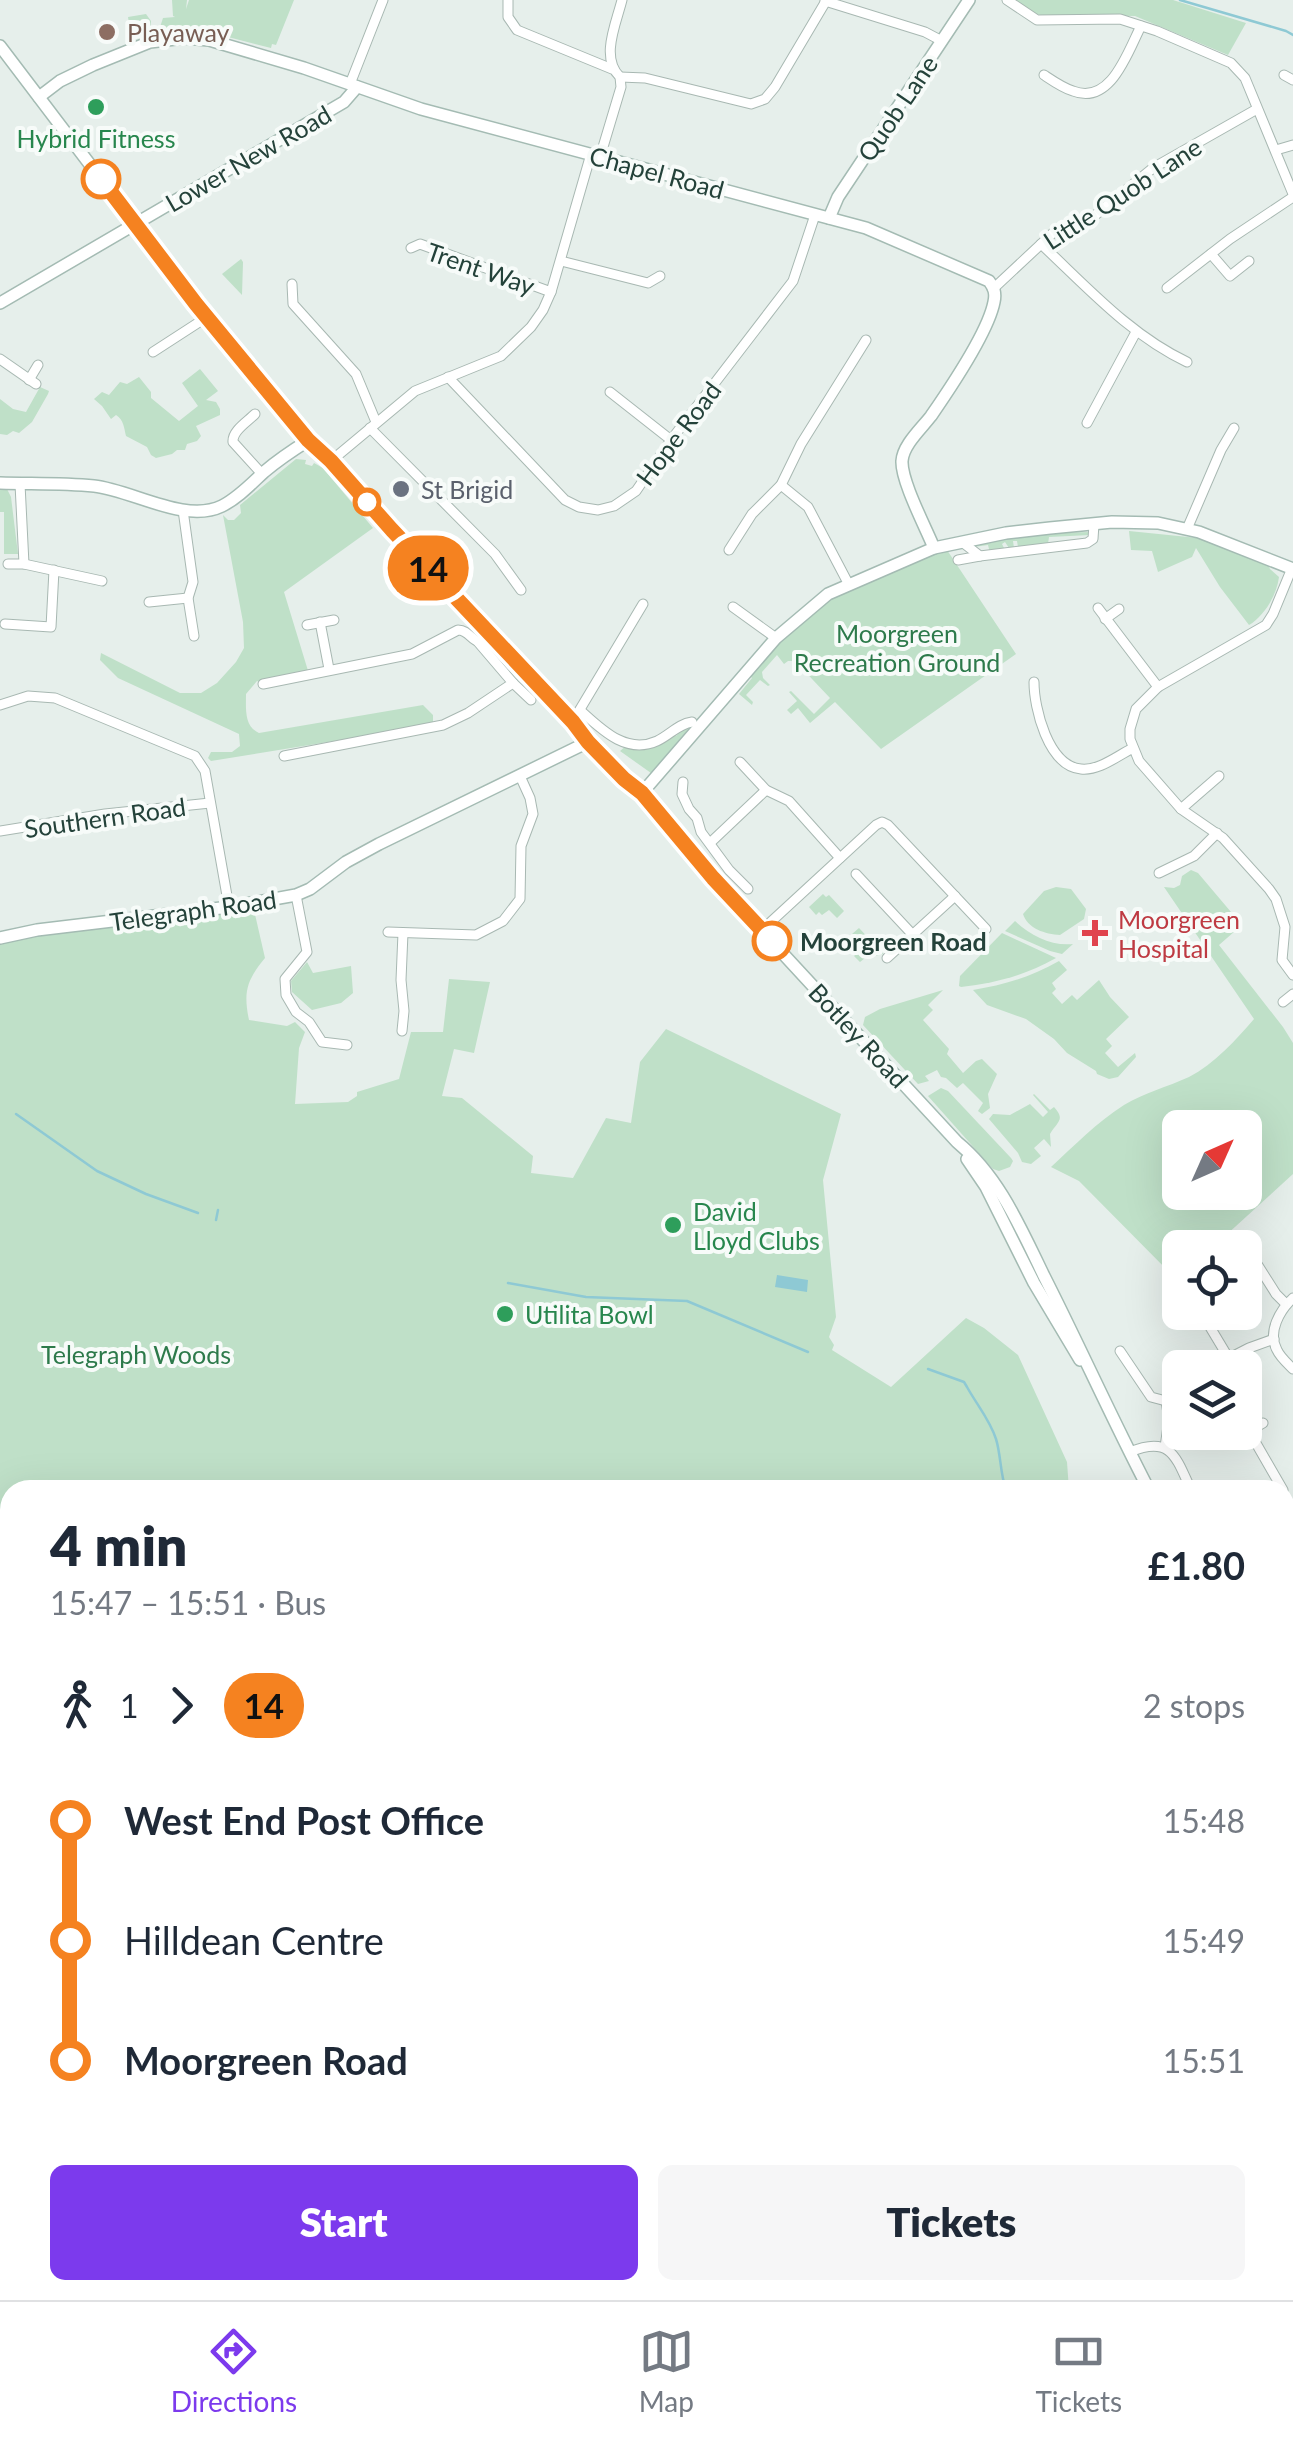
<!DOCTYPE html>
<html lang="en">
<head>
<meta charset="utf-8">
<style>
  :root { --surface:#fff; --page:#f6f6f7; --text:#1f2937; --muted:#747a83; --line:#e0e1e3; --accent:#7c3aed }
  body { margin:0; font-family:Lato,sans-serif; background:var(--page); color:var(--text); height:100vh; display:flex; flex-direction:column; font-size:38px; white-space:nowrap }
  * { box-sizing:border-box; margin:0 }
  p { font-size:32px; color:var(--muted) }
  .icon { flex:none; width:55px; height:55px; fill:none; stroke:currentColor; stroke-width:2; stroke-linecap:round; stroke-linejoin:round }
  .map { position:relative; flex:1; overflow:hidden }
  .sheet { position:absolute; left:0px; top:1480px; width:1295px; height:820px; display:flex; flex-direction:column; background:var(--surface); border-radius:30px 30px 0 0; box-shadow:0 10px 40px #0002 }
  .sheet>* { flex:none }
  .badge { padding:0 20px; border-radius:32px; font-size:35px; line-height:65px }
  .needle { width:65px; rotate:45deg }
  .buttons { position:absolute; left:1162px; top:1110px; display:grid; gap:20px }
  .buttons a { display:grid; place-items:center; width:100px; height:100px; border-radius:15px; background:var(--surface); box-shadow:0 10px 40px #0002; font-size:50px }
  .map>.badge { position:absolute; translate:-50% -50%; box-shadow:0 0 0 5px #fff }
  .legs { display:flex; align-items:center; gap:15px; height:110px; padding:0 50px; font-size:32px }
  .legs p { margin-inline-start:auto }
  .head { display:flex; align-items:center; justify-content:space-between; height:170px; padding:0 50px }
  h1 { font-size:55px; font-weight:800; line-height:75px }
  .primary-button { display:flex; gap:20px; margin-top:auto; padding:20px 50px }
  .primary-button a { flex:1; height:115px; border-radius:15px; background:var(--accent); color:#fff; font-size:40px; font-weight:800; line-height:115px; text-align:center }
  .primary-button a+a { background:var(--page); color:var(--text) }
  ul { padding:0 50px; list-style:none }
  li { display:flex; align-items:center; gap:35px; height:120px; font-size:38px }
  li i { display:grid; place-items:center; width:15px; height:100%; margin:0 12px; background:currentColor }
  li i::after { content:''; width:25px; height:25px; margin:-12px; border:8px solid; border-radius:50%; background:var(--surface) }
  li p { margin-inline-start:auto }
  li:first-child i { background:linear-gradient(#0000 50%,currentColor 0) }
  li:last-child i { background:linear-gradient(currentColor 50%,#0000 0) }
  .tab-bar { display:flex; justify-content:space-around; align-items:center; height:140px; border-top:2px solid var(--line); background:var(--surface); font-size:28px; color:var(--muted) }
  .tab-bar a { display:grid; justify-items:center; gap:5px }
  .tab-bar .active { color:var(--accent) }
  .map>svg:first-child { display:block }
  .green { fill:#bfe0c8; fill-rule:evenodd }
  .water { fill:#8ec9d4 }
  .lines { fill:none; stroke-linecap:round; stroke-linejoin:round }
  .stream { stroke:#8ec9d4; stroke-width:2.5 }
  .street-casing { stroke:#a8b8b2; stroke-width:11 }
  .secondary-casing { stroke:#a4bbb3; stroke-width:14 }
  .highway-casing { stroke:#c2cac8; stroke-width:18 }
  .street { stroke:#fff; stroke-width:9 }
  .secondary { stroke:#fff; stroke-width:11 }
  .highway { stroke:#2f6f62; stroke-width:15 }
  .line-1-casing { stroke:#fff; stroke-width:22 }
  .line-1 { stroke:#f58220; stroke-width:15 }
  .education-dot { fill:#8d6e63; stroke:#f7fbf9; stroke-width:4 }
  .leisure-dot { fill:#2e9e5b; stroke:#f7fbf9; stroke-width:4 }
  .stop-1-dot { fill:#fff; stroke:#f58220; stroke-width:5 }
  .worship-dot { fill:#6b7280; stroke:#f7fbf9; stroke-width:4 }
  .health-dot { fill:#e0444e; stroke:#f7fbf9; stroke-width:4 }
  .labels { text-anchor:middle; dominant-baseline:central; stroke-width:8; stroke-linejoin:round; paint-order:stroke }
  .education-label { font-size:25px; fill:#785e54; stroke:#f7fbf9; text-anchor:start }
  .street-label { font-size:25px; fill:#24423a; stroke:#f7fbf9 }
  .leisure-label { font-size:25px; fill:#27864d; stroke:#f7fbf9; text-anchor:start }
  .worship-label { font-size:25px; fill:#5b616d; stroke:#f7fbf9; text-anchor:start }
  .park-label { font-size:25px; fill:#2d7a4b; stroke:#f7fbf9 }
  .health-label { font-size:25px; fill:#be3a42; stroke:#f7fbf9; text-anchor:start }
  .stop-label { font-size:25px; font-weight:bold; fill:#24423a; stroke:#f7fbf9; text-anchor:start }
</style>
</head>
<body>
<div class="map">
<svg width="1293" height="2300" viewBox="0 0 1293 2300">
  <rect width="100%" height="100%" fill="#e6efeb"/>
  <!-- green -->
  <g class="green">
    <polygon points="172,0 187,0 186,9 189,0 294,0 276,45 272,44 271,48 228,37 227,31 226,36 192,32 158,33 163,18 175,17 173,16"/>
    <polygon points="1015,0 1173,0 1246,23 1228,55 1135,16 1041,15 1035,14"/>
    <polygon points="146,14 151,21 150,34 132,41 128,17"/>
    <polygon points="241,259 243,262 242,295 222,274"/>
    <path d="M200,369L218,391L206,400L216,402L220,409V415L196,426L201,436L197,441L187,444L185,450H177L172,454L156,458L151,455L147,447L126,436C124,428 124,420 116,415L111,419L102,406L94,399L102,392L109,395L120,382L127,384L139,377L151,392V398L179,421L198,406L182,383Z"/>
    <polygon points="40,387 49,391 48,394 32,422 19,433 13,431 7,435 0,434 0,399 13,409 26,412"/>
    <path d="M296,459L306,460L305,464L312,466L314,463L323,468L373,528L284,592L309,674L263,684L257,681L246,694C246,709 244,726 259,733L423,705L433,715V725L211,761L208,758L211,752H232L240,746L239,734L118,678L100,660L101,653L180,693H201L217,683L236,662L244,648L243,622L223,515L228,520H234L241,513L240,505Z"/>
    <polygon points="0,489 7,489 11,497 18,554 4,554 4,512 0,512"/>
    <path d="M1129,531L1198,538L1268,565L1270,569L1279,577C1277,595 1264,616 1249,625L1220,587L1196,548L1192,557L1158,572L1152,551L1131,550Z"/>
    <polygon points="1090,532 1090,535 1049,537 1048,544 1018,547 1017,541 1013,541 1014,548 1009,548 1005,542 1002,544 1004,548 990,553 988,545 974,547 973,544 1053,533"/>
    <polygon points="947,550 1016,654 881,749 835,702 810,723 798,708 791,714 787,710 797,701 789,692 791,691 814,714 830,698 795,661 788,661 784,664 777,655 762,672 763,678 770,685 768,686 760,680 746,695 753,702 752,705 739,694 752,678 750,676 781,642 830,597 891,570"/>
    <polygon points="691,726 651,773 620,751 626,746 673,734 676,736 682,730 681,728"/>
    <path d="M1191,870L1198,873L1242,925L1219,945L1283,1027L1293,1043V1174L1213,1247L1180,1248V1278L1177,1280L1079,1181L1051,1167C1074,1146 1097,1122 1124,1105C1144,1093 1167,1087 1189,1077C1214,1064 1236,1040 1254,1019L1164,887L1174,888L1180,885L1182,876ZM1180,1128H1245V1192H1180Z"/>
    <path d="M1056,887L1071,889L1086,909L1084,919L1060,935C1045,934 1028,929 1023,914L1044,891Z"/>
    <polygon points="823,894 826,897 829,895 844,911 837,918 829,910 822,915 819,912 816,915 809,907"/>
    <path d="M254,910L265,958C247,980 243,991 249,1020L287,1026L295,1022L305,1032L299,1048L295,1104L348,1102L357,1096V1092L399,1079L411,1032H443L449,979L490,982L474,1053L454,1049L442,1096L462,1098L533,1156L531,1173L573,1178L606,1118L631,1123L640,1062L666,1029L841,1114L823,1180L836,1317L829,1337L834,1345L832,1350L891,1387L966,1318L984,1328L1018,1355L1067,1462L1069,1490H10V2290H841L826,2300H0V944L60,932Z"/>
    <path d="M1015,921C1031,936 1051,946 1073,944L1062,954L1050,951L1005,931Z"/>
    <polygon points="859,928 874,944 871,947 877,953 882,948 883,954 865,958 860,962 854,956 857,953 854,949 860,943 852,934"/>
    <path d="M1002,933L1056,958C1026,975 996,983 961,987L959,986L960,976Z"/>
    <path d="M1059,961L1067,970L1052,983L1056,989L1052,993L1062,1004L1072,995L1077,1000L1099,980L1110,997L1129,1017L1106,1039L1112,1046L1105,1053L1118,1067L1135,1053L1136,1057L1118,1077L1109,1079L1097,1074L1096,1071L1067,1053L1054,1039L1026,1019L987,1005L973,990C1004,985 1031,977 1059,961Z"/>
    <polygon points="307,962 313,973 351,966 353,993 341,1003 312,1010 292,992 291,981"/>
    <polygon points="943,990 928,1005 933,1010 923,1020 949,1049 947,1054 963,1073 976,1061 982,1059 997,1074 988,1094 990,1108 982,1114 978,1111 983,1103 963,1083 957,1088 946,1078 941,1077 937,1070 925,1076 929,1081 918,1084 863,1025 865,1017 880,1009"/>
    <polygon points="941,1088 948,1091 1011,1158 1013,1161 1010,1167 999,1171 993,1169 928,1096"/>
    <path d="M1034,1094L1050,1110L1054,1107C1066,1120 1057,1122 1050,1134L1051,1147L1044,1139L1034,1148L1041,1156L1031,1164L1022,1162L1018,1153L989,1119L993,1114L1010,1115L1030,1104L1043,1117L1048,1112L1033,1095Z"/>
    <polygon points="1293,1506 1293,1693 1285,1681 1285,1509"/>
    <polygon points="1285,1723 1293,1738 1293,1799 1285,1813"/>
  </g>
  <!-- water -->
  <polygon class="water" points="777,1275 808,1280 807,1292 775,1287"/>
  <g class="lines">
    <!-- stream -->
    <g class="stream">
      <polyline points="1180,0 1286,31 1293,35"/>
      <polyline points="16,1114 97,1171 146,1194 198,1213"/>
      <polyline points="216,1220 218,1210"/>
      <polyline points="508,1283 586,1297 687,1301 808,1352"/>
      <path d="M928,1369L964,1382L967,1387C977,1405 990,1420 996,1439C1001,1455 1000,1473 1006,1490"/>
      <polyline points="0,1525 10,1527"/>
    </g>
    <!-- street casing -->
    <g class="street-casing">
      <g id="street">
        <polyline points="508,0 508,17 517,30 612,69"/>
        <polyline points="1007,0 1037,20 1120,19 1157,31 1231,63 1245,78 1293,194"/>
        <polyline points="825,1 925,32 942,41"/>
        <path d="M1044,75C1053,81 1063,88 1073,91C1111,106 1128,51 1141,26"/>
        <polyline points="1284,75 1293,80"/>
        <polyline points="620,77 645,78 751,104 765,99 775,87 826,1"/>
        <polyline points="350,84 383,0"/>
        <polyline points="1276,150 1293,145"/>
        <path d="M600,157L621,87L620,77C600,58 616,24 622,0"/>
        <path d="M1041,244C1087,287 1130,335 1187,362"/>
        <polyline points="411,248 420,244 551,292"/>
        <polyline points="1211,254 1230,276 1249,261"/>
        <polyline points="561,261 648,283 660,276"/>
        <polyline points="292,284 293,304 356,374 376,422"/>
        <polyline points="994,288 1055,231 1093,217 1153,168 1257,109"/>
        <polyline points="1167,288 1230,239 1293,197"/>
        <polyline points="153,352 207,317"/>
        <polyline points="0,359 36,384"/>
        <polyline points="448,377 565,500 579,507 598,510 614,506 636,491 671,440 793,281 815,215"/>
        <polyline points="29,380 38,365"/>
        <polyline points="610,392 671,440"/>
        <path d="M255,414C247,422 232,431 233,442L262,474"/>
        <polyline points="1087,423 1136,332"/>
        <polyline points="370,428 495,554 521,590"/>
        <polyline points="331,461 415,391 501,356 531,327 543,310 551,292 591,154"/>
        <polyline points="20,484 24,564"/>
        <polyline points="781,485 808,507 848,583"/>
        <polyline points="183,510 193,582 188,598 194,636"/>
        <polyline points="1187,529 1221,450 1234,428"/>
        <polyline points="962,542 980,556 1087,543 1093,539 1094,524"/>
        <polyline points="729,550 752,514 781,485 801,444 866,340"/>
        <polyline points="958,560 980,556"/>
        <polyline points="8,564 24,564 102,581"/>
        <polyline points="1292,568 1273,614 1266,625 1158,687 1136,709 1130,729 1130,739 1139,761 1181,809 1223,838 1269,889 1276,899 1285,927 1282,960 1293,975"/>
        <polyline points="149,602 188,598"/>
        <polyline points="733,607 776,638"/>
        <polyline points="1098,608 1158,687"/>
        <polyline points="1105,619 1119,609"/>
        <polyline points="320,622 329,669"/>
        <polyline points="5,624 51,627 54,570"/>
        <polyline points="307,625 334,620"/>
        <path d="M1034,682C1034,708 1048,766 1081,769C1099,771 1117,756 1133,748"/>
        <polyline points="513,683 531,700"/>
        <path d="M263,684L412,654L458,630C469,630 471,641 480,642"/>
        <polyline points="0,705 28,696 55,698 195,756 205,771 229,907"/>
        <path d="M580,710C601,729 626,755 657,741C670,735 678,724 692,722"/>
        <polyline points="573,721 643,604"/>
        <polyline points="284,756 443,725 468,713 513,683 478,642"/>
        <polyline points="740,762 766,790 789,801 840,858"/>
        <polyline points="683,782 682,794 689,809 697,818 701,832 729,870 748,889"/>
        <polyline points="1181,809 1219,776"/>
        <polyline points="0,831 105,814 210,803"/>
        <polyline points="710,843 766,790"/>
        <polyline points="1159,873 1194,856 1217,833"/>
        <polyline points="856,874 912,934"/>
        <polyline points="296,895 307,952 285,979 286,995 296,1012 309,1022 322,1042 347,1045"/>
        <polyline points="762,930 876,825 882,822 888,825 986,929"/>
        <polyline points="388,932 476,935 503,921 520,899 521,846 533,814 530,798 520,776"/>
        <polyline points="887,958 955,896"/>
        <polyline points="1283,1002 1293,994"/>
        <polyline points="402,1031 404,1011 401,980 403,933"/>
        <polyline points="1245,1245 1276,1294 1286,1304"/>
        <path d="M1293,1298C1280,1310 1267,1332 1277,1350C1280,1357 1288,1364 1293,1369"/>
        <polyline points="1201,1312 1228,1357"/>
        <polyline points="1120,1351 1151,1397 1166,1401"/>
        <polyline points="1210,1368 1249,1348 1274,1339"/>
        <polyline points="1166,1401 1180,1389"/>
        <polyline points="1263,1423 1249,1431 1283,1490"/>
        <polyline points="1233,1436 1243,1432"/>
        <polyline points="1165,1447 1169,1419 1166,1401"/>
        <path d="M1130,1452C1171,1435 1176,1457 1191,1490"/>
      </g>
    </g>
    <!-- secondary casing -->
    <g class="secondary-casing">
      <g id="secondary">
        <path d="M0,46L195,303L309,440L331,461L392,531L573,721L588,742L624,779L642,793L713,878L957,1142C999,1176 1021,1229 1044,1276C1080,1347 1112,1419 1149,1490"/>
        <path d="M39,97L60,81L93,65L150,42L184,38L209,40L304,68L421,109L866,228L989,281C994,288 996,293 994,302C988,333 949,390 931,416C921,429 903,445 902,461C901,481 926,528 934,548"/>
        <polyline points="829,218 838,197 969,0"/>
        <polyline points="0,303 344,102 357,87"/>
        <path d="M0,483C31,484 62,483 94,486C132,490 185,524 222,506C238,498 251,484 264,472C278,460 293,450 309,440"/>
        <polyline points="642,793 776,638 828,594 934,548 1006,533 1050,528 1112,522 1158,523 1199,532 1293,569"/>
        <polyline points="0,938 37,930 229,907 296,895 310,889 346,862 379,844 588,742"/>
        <polyline points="967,1159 986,1187 1034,1283 1080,1360"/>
        <polyline points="1285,1710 1293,1723"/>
        <polyline points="1285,2251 1293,2246"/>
        <polyline points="1285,2272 1293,2267"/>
        <polyline points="1191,2300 1207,2295 1222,2300"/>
        <polyline points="1245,2300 1257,2290"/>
      </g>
    </g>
    <!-- highway casing -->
    <g class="highway-casing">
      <g id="highway">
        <polyline points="1285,1840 1293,1828"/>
        <polyline points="1285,1894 1293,1883"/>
        <polyline points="860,2300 873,2290"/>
        <polyline points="919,2300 931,2290"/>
      </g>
    </g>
    <!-- street -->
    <use href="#street" class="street"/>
    <!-- secondary -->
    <use href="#secondary" class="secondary"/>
    <!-- highway -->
    <use href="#highway" class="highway"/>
  </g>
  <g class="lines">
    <!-- line-1 casing -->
    <g class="line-1-casing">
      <polyline id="line-1" points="101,179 196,304 308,440 331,461 392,530 573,722 588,742 624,779 642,793 713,878 772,941"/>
    </g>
    <!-- line-1 -->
    <use href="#line-1" class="line-1"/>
  </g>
  <!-- markers -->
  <circle class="education-dot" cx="107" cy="32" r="10"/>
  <g class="leisure-dot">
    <circle cx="96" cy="107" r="10"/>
    <circle cx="673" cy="1225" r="10"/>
    <circle cx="505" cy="1314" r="10"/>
  </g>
  <g class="stop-1-dot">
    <circle cx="101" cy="179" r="18"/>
    <circle cx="367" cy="502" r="12"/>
    <circle cx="772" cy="941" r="18"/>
  </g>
  <circle class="worship-dot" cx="401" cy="489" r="10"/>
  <path class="health-dot" d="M1090 918h10v10h10v10h-10v10h-10v-10h-10v-10h10z"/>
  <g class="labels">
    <!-- education labels -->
    <g class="education-label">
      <text x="127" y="32">Playaway</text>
    </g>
    <!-- street labels -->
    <g class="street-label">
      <text transform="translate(897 108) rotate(-56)">Quob Lane</text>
      <text transform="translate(248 158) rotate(-30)">Lower New Road</text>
      <text transform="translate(657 172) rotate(15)">Chapel Road</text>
      <text transform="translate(1122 193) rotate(-33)">Little Quob Lane</text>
      <text transform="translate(481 268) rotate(19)">Trent Way</text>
      <text transform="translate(678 433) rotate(-53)">Hope Road</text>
      <text transform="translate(105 817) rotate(-8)">Southern Road</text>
      <text transform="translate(193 910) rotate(-8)">Telegraph Road</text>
      <text transform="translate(859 1035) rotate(47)">Botley Road</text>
    </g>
    <!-- leisure labels -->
    <g class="leisure-label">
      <text x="96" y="138" text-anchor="middle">Hybrid Fitness</text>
      <text x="693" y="1211">David<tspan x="693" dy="29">Lloyd Clubs</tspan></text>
      <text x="525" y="1314">Utilita Bowl</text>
    </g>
    <!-- worship labels -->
    <g class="worship-label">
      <text x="421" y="489">St Brigid</text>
    </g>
    <!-- park labels -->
    <g class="park-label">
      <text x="897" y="633">Moorgreen<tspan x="897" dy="29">Recreation Ground</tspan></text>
      <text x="136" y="1354">Telegraph Woods</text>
    </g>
    <!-- health labels -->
    <g class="health-label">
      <text x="1118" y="919">Moorgreen<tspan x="1118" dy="29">Hospital</tspan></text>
    </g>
    <!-- stop labels -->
    <g class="stop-label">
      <text x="800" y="941">Moorgreen Road</text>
    </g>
  </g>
</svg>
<div class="buttons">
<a><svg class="needle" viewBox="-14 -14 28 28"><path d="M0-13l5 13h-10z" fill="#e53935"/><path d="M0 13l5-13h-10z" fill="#747a83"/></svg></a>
<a><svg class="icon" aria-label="locate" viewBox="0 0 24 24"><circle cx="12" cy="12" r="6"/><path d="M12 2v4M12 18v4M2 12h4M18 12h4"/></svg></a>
<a><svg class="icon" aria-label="layers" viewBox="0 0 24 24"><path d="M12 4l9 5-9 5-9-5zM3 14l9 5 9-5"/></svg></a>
</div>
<b class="badge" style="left:428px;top:568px;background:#f58220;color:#111">14</b>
<section class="sheet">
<div class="head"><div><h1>4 min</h1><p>15:47 – 15:51 · Bus</p></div><b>£1.80</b></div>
<div class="legs"><svg class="icon" aria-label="walk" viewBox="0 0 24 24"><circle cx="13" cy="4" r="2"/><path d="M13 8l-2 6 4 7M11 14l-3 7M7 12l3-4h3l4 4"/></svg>1<svg class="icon" aria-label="forward" viewBox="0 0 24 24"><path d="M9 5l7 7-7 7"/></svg><b class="badge" style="background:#f58220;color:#111">14</b><p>2 stops</p></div>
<ul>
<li><i style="color:#f58220"></i><b>West End Post Office</b><p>15:48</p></li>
<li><i style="color:#f58220"></i><span>Hilldean Centre</span><p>15:49</p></li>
<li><i style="color:#f58220"></i><b>Moorgreen Road</b><p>15:51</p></li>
</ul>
<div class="primary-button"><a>Start</a><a>Tickets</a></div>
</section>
</div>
<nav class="tab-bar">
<a class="active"><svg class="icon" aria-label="directions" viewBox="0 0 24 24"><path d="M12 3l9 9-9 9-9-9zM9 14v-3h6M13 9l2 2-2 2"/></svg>Directions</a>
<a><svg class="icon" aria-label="map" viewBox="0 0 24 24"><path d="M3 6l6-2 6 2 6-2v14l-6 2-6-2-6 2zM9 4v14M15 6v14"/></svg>Map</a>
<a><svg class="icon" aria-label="tickets" viewBox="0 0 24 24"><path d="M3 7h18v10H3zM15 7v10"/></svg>Tickets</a>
</nav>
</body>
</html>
